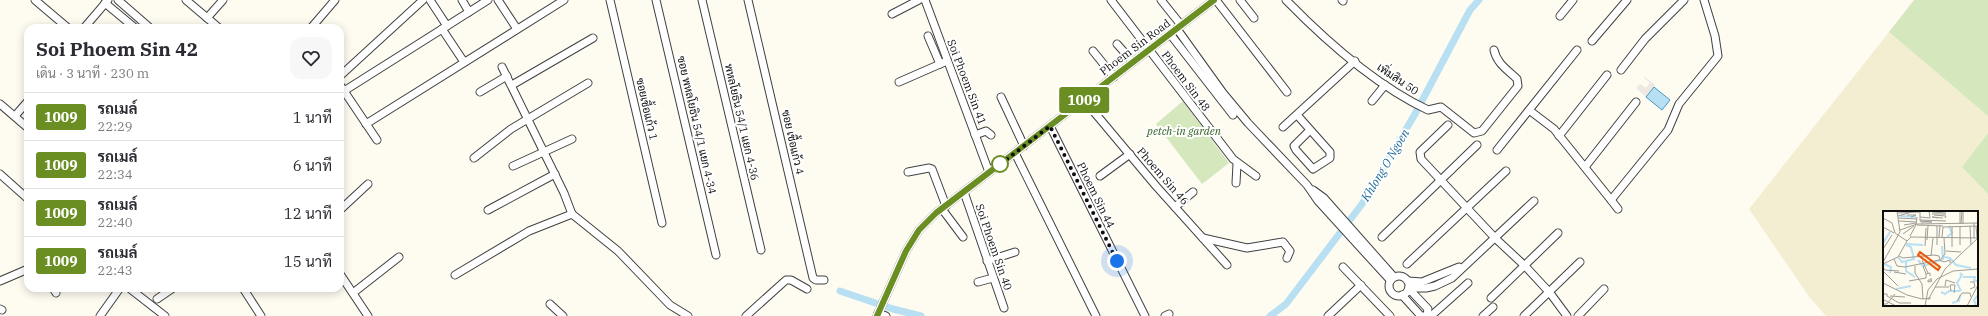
<!DOCTYPE html>
<html lang="th">
<head>
<meta charset="utf-8">
<style>
  :root { --surface:#fff; --page:#f7f7f7; --text:#2b2b33; --muted:#7c7c81; --line:#e1e1e2 }
  body { margin:0; font-family:"IBM Plex Serif",Sarabun,serif; background:var(--page); color:var(--text); height:100vh; display:flex; flex-direction:column; font-size:15px; white-space:nowrap }
  * { box-sizing:border-box; margin:0 }
  p { font-size:13px; color:var(--muted) }
  .icon { flex:none; width:22px; height:22px; fill:none; stroke:currentColor; stroke-width:2; stroke-linecap:round; stroke-linejoin:round }
  .map { position:relative; flex:1; overflow:hidden }
  .drawer { position:absolute; left:24px; top:24px; width:320px; height:268px; display:flex; flex-direction:column; background:var(--surface); border-radius:12px; box-shadow:0 2px 10px #0003 }
  .drawer>* { flex:none }
  .badge { padding:0 8px; border-radius:3px; font-size:14px; line-height:26px }
  .you { position:absolute; width:20px; height:20px; margin:-10px; border:3px solid #fff; border-radius:50%; background:#1a73e8; box-shadow:0 0 0 6px #1a73e833 }
  .map>.badge { position:absolute; translate:-50% -50%; box-shadow:0 0 0 2px #fff }
  .round { display:grid; place-items:center; flex:none; width:42px; height:42px; border-radius:12px; background:var(--page) }
  .summary { display:flex; align-items:center; justify-content:space-between; height:68px; padding:0 12px }
  h1 { font-size:19px; font-weight:800; line-height:30px }
  ul { padding:0; list-style:none }
  li { display:flex; align-items:center; gap:12px; height:48px; padding:0 12px; border-top:1px solid var(--line) }
  li div { flex:1 }
  li b { display:block; font-size:15px }
  li em { font-style:normal }
  li .badge { min-width:44px; font-weight:700; text-align:center }
  .map>svg:first-child { display:block }
  .farmland { fill:#f3eed2; fill-rule:evenodd }
  .green { fill:#d5e7bc }
  .plaza { fill:#eee9e0 }
  .water { fill:#b8e0f2; stroke:#4499c5 }
  .lines { fill:none; stroke-linecap:round; stroke-linejoin:round }
  .canal { stroke:#b8e0f2; stroke-width:7 }
  .minor-casing { stroke:#414141; stroke-width:9 }
  .minor { stroke:#fff; stroke-width:7 }
  .line-casing { stroke:#fff; stroke-width:9 }
  .line { stroke:#6b8e23; stroke-width:6 }
  .walk { stroke:#0e0e0e; stroke-width:4; stroke-dasharray:0 7.2 }
  .stop-dot { fill:#fff; stroke:#6b8e23; stroke-width:2 }
  .labels { text-anchor:middle; dominant-baseline:central; stroke-width:4; stroke-linejoin:round; paint-order:stroke }
  .street-label { font-size:11px; fill:#0e0e0e; stroke:#fff }
  .park-label { font-size:11px; font-style:italic; fill:#336222; stroke:#fff }
  .water-label { font-size:12px; font-style:italic; fill:#1f6b99; stroke:#fff }
  .inset-river { fill:none; stroke:#b8e0f2; stroke-width:2 }
  .inset-road { fill:none; stroke:#9e9c96; stroke-width:1 }
  .view { fill:#e8590c; fill-opacity:0.15; stroke:#e8590c; stroke-width:2 }
  .inset-edge { fill:none; stroke:#0e0e0e; stroke-width:2 }
</style>
</head>
<body>
<div class="map">
<svg width="1988" height="316" viewBox="0 0 1988 316">
  <rect width="100%" height="100%" fill="#fefbf1"/>
  <!-- farmland -->
  <path class="farmland" d="M1889,32L1988,116V133L1962,167L1988,194V316H1826L1810,298L1749,209ZM1884,212H1977V305H1884Z"/>
  <!-- green -->
  <g class="green">
    <polygon points="1914,0 1988,0 1988,116 1889,32"/>
    <polygon points="1183,101 1229,163 1202,184 1156,124"/>
    <polygon points="1988,133 1988,194 1962,167"/>
  </g>
  <!-- plaza -->
  <polygon class="plaza" points="1645,77 1655,85 1646,97 1636,88 1640,84 1646,88 1650,83 1644,78"/>
  <!-- water -->
  <polygon class="water" points="1654,87 1670,100 1662,110 1646,97"/>
  <g class="lines">
    <!-- canal -->
    <g class="canal">
      <polyline points="840,291 893,309 921,316"/>
      <polyline points="1270,316 1286,304 1362,204 1415,114 1470,10 1479,0"/>
    </g>
    <!-- minor casing -->
    <g class="minor-casing">
      <g id="minor">
        <polyline points="35,0 68,28"/>
        <polyline points="118,0 150,28"/>
        <polyline points="186,0 219,28"/>
        <polyline points="430,0 447,26"/>
        <polyline points="462,0 469,12"/>
        <polyline points="498,0 517,29"/>
        <polyline points="610,0 662,223"/>
        <polyline points="656,0 716,255"/>
        <polyline points="702,0 761,250"/>
        <polyline points="748,0 813,278 816,280 824,280"/>
        <polyline points="925,0 989,172"/>
        <polyline points="1111,0 1233,159 1256,176"/>
        <polyline points="1161,0 1181,25"/>
        <polyline points="1216,0 1287,92"/>
        <polyline points="1240,0 1254,18"/>
        <path d="M1286,0C1327,42 1375,85 1428,110L1441,107L1474,133L1482,131L1518,86L1517,79C1508,70 1497,64 1494,50"/>
        <polyline points="1342,0 1343,1"/>
        <polyline points="105,3 135,28"/>
        <polyline points="892,14 919,0"/>
        <polyline points="1560,16 1573,0"/>
        <polyline points="207,18 223,0"/>
        <polyline points="84,28 108,0"/>
        <polyline points="311,28 335,0"/>
        <polyline points="442,29 464,62"/>
        <polyline points="1177,29 1223,93 1248,123 1307,185 1318,201 1390,280"/>
        <polyline points="1170,34 1233,115"/>
        <polyline points="928,36 940,64"/>
        <polyline points="1592,41 1627,0"/>
        <polyline points="1117,44 1133,62"/>
        <polyline points="1093,51 1114,77"/>
        <polyline points="502,67 564,193 572,214"/>
        <polyline points="1621,70 1645,39 1684,0"/>
        <polyline points="340,76 423,0"/>
        <polyline points="899,82 947,61"/>
        <polyline points="340,85 377,140"/>
        <polyline points="512,85 593,38"/>
        <polyline points="344,91 488,0"/>
        <polyline points="480,92 507,76"/>
        <polyline points="1001,97 1024,146"/>
        <polyline points="1084,100 1156,186 1227,265"/>
        <polyline points="1372,101 1385,85"/>
        <polyline points="0,104 28,128"/>
        <polyline points="1529,110 1554,129 1611,200 1668,130 1679,104 1718,56 1715,36 1704,0"/>
        <polyline points="15,116 28,101"/>
        <polyline points="1298,116 1330,152 1330,158 1313,169 1296,150 1294,146 1310,130"/>
        <polyline points="366,124 564,0"/>
        <polyline points="1448,125 1420,152 1421,159 1495,238 1525,266 1550,293 1567,316"/>
        <polyline points="1050,126 1145,316"/>
        <polyline points="1283,127 1355,61"/>
        <polyline points="975,135 986,131 991,135"/>
        <polyline points="1559,136 1607,75"/>
        <polyline points="1497,150 1577,50"/>
        <polyline points="1015,153 1096,316"/>
        <polyline points="474,158 511,129 588,83"/>
        <polyline points="513,166 572,139"/>
        <polyline points="1585,167 1636,102"/>
        <polyline points="908,172 929,168 932,169 946,206"/>
        <polyline points="0,174 28,199"/>
        <polyline points="1100,176 1130,154"/>
        <polyline points="1236,183 1237,164"/>
        <polyline points="1313,190 1324,198 1394,277"/>
        <polyline points="964,192 1004,308"/>
        <polyline points="1611,200 1618,209"/>
        <polyline points="1175,207 1193,192"/>
        <polyline points="942,209 963,237"/>
        <polyline points="340,210 368,184"/>
        <polyline points="488,210 555,174"/>
        <polyline points="1382,237 1477,145"/>
        <polyline points="1203,238 1247,248 1283,242 1290,251 1287,258"/>
        <polyline points="987,261 1015,252"/>
        <polyline points="1407,264 1506,171"/>
        <polyline points="1343,267 1390,316"/>
        <polyline points="340,274 368,316"/>
        <polyline points="455,275 529,231 572,214 618,251 670,305 688,316"/>
        <circle cx="1399" cy="286" r="10"/>
        <polyline points="0,281 28,269"/>
        <polyline points="1408,281 1422,282 1459,267"/>
        <polyline points="978,282 993,278"/>
        <polyline points="53,288 56,293"/>
        <polyline points="129,288 165,316"/>
        <polyline points="243,288 261,316"/>
        <polyline points="1409,288 1426,288 1435,286 1452,278 1534,201"/>
        <polyline points="1408,291 1412,292 1428,309 1427,315"/>
        <polyline points="353,293 399,257"/>
        <polyline points="1402,295 1421,316 1428,316"/>
        <polyline points="1491,298 1558,233"/>
        <polyline points="157,299 173,288"/>
        <polyline points="550,304 563,316"/>
        <polyline points="0,309 2,310"/>
        <polyline points="878,313 886,316"/>
        <polyline points="100,316 120,288"/>
        <polyline points="746,316 786,280 791,280 807,289"/>
        <polyline points="877,316 906,251 919,230 936,213 1214,0"/>
        <polyline points="1165,316 1169,314"/>
        <polyline points="1328,316 1361,285"/>
        <polyline points="1431,316 1468,283"/>
        <polyline points="1483,316 1493,307"/>
        <polyline points="1524,316 1580,262"/>
        <polyline points="1578,316 1604,289"/>
      </g>
    </g>
    <!-- minor -->
    <use href="#minor" class="minor"/>
  </g>
  <g class="lines">
    <!-- line casing -->
    <g class="line-casing">
      <polyline id="line" points="877,316 906,251 919,230 936,213 1214,0"/>
    </g>
    <!-- line -->
    <use href="#line" class="line"/>
    <!-- walk -->
    <polyline class="walk" points="1000,164 998,166 1050,126 1117,261"/>
  </g>
  <!-- markers -->
  <circle class="stop-dot" cx="1000" cy="164" r="8"/>
  <g class="labels">
    <!-- street labels -->
    <g class="street-label">
      <text transform="translate(1135 47) rotate(-37)">Phoem Sin Road</text>
      <text transform="translate(1398 79) rotate(34)">เพิ่มสิน 50</text>
      <text transform="translate(1186 81) rotate(53)">Phoem Sin 48</text>
      <text transform="translate(967 82) rotate(69)">Soi Phoem Sin 41</text>
      <text transform="translate(647 109) rotate(77)">ซอยเชื้อแก้ว 1</text>
      <text transform="translate(742 122) rotate(77)">พหลโยธิน 54/1 แยก 4-36</text>
      <text transform="translate(697 125) rotate(77)">ซอย พหลโยธิน 54/1 แยก 4-34</text>
      <text transform="translate(793 142) rotate(77)">ซอย เชื้อแก้ว 4</text>
      <text transform="translate(1163 176) rotate(49)">Phoem Sin 46</text>
      <text transform="translate(1096 195) rotate(64)">Phoem Sin 44</text>
      <text transform="translate(994 247) rotate(71)">Soi Phoem Sin 40</text>
    </g>
    <!-- park labels -->
    <g class="park-label">
      <text x="1184" y="131">petch-in garden</text>
    </g>
    <!-- water labels -->
    <g class="water-label">
      <text transform="translate(1385 165) rotate(-59)">Khlong O Ngoen</text>
    </g>
  </g>
  <!-- overview -->
  <g transform="translate(1883 211)">
    <rect width="95" height="95" fill="#fefbf1"/>
    <path class="inset-river" d="M17,5L33,6M64,26L69,22L66,15M0,32L7,21M23,33L40,34M15,46L19,51L31,48L28,36L23,34M61,46L67,47L73,54L88,57M35,49L40,55L46,53M23,51V60L32,66M1,53L8,56L7,62M47,53L60,48L59,35M77,62L79,64L74,72L78,80M80,66H92L91,70H95M13,78L28,75M58,81L62,83L66,80H77M69,92L76,90L77,84M93,95L91,89L95,84"/>
    <path class="inset-road" d="M37,0V10L40,12M49,1L63,2M14,2L37,1M49,3H63M24,4H33L28,6M51,4L63,5L62,7M15,5L29,1M37,6L47,7L46,0M0,7L9,12L12,22L15,24M15,7L34,8M55,7L49,6L60,7M37,9L63,10M16,10L34,11M38,10L49,11H40M91,12V27M77,13V0M78,13L79,0M80,13V0M21,14L33,12M34,14L60,15M54,15V34M87,15L88,34M93,15L94,27M0,16L11,22M69,16V36M77,16V34M17,19L34,13L95,12M20,23L31,15M15,24L24,30L28,26M27,25L33,14L34,6M27,26L95,27M56,26L57,14M59,26L60,16L94,15M44,29L45,15M42,35L43,17M0,38L9,24M63,40L78,41M16,45L20,47L51,44L56,45L57,49M48,45L50,27M11,48L14,55L22,56L56,49L61,51L67,49V52M58,48L62,43L61,27M39,49L45,62M0,51L17,21L14,0M0,53L15,46L24,30M32,55V62L39,73L40,88M40,55L43,63L47,62V65M0,56L2,59L16,60M1,61L15,75M11,61L23,63M48,67V69L49,70L45,71V69H49M26,70L43,67V63M87,71H91L92,76L87,78M0,72L24,84L39,88L48,87M62,75L63,69L72,72M52,76H66M68,80L67,74H72L71,82M0,83H4V85L16,92H28M7,85L22,86M1,89L13,95M45,89L62,58L95,27M74,90L79,82H87L88,86M0,93H4L12,83M42,95L45,79L54,68L70,60L95,58M84,95L95,74"/>
    <path class="view" d="M37,41L57,56L55,59L35,44Z"/>
    <rect width="95" height="95" class="inset-edge"/>
  </g>
</svg>
<div class="you" style="left:1117px;top:261px"></div>
<b class="badge" style="left:1084px;top:100px;background:#6b8e23;color:#fff">1009</b>
<section class="drawer">
<div class="summary"><div><h1>Soi Phoem Sin 42</h1><p>เดิน · 3 นาที · 230 m</p></div><a class="round"><svg class="icon" aria-label="heart" viewBox="0 0 24 24"><path d="M12 20l-8-8c-3-5 5-10 8-4 3-6 11-1 8 4z"/></svg></a></div>
<ul>
<li><span class="badge" style="background:#6b8e23;color:#fff">1009</span><div><b>รถเมล์</b><p>22:29</p></div><em>1 นาที</em></li>
<li><span class="badge" style="background:#6b8e23;color:#fff">1009</span><div><b>รถเมล์</b><p>22:34</p></div><em>6 นาที</em></li>
<li><span class="badge" style="background:#6b8e23;color:#fff">1009</span><div><b>รถเมล์</b><p>22:40</p></div><em>12 นาที</em></li>
<li><span class="badge" style="background:#6b8e23;color:#fff">1009</span><div><b>รถเมล์</b><p>22:43</p></div><em>15 นาที</em></li>
</ul>
</section>
</div>
</body>
</html>
